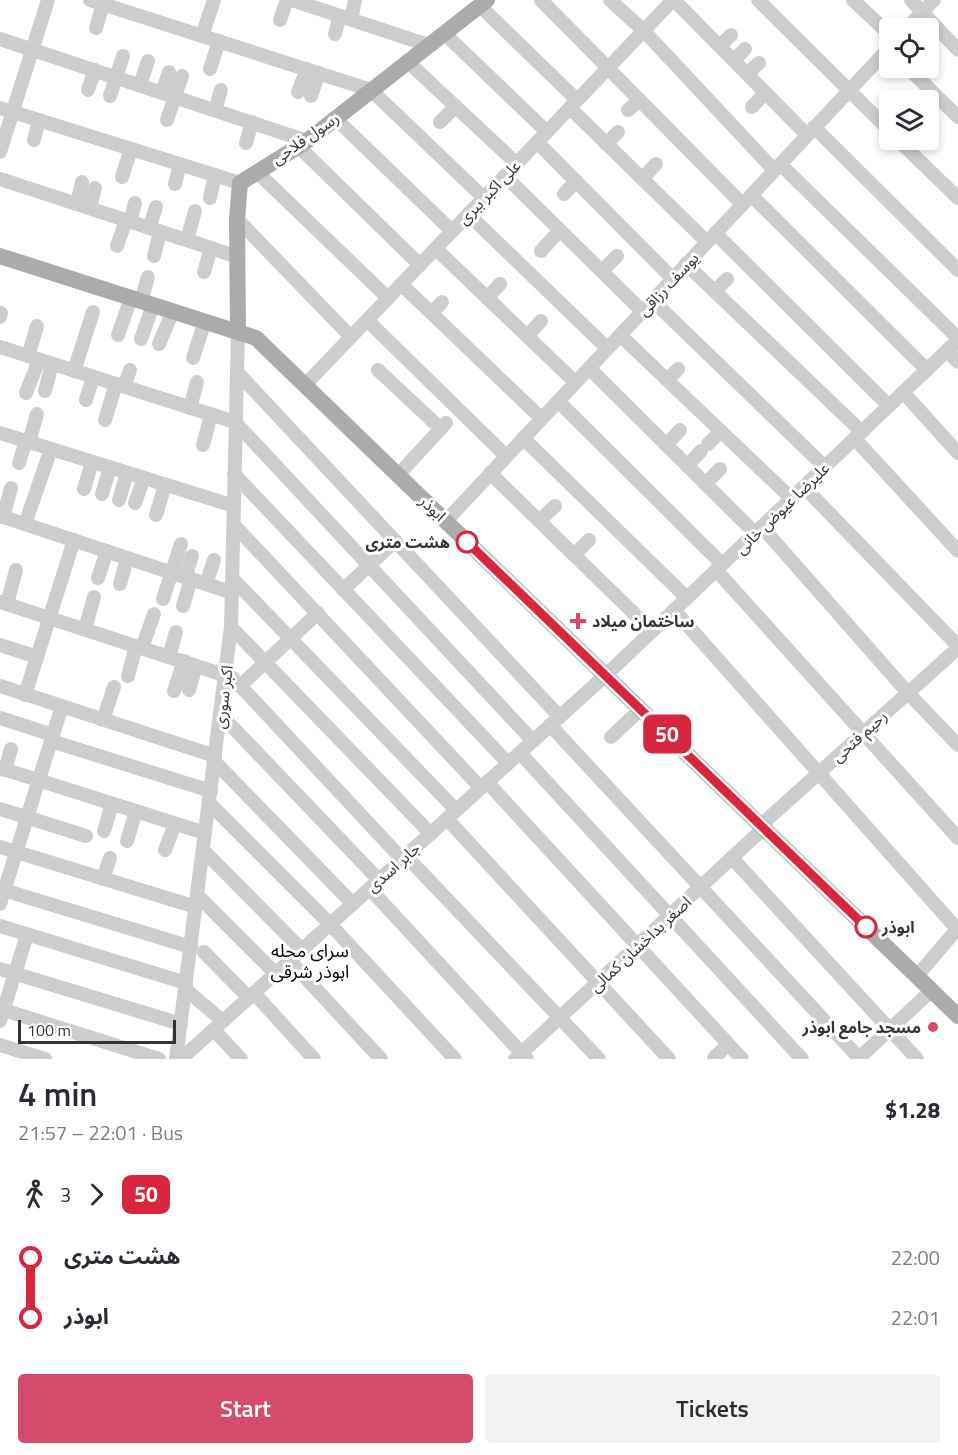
<!DOCTYPE html>
<html lang="en">
<head>
<meta charset="utf-8">
<style>
  :root { --surface:#fff; --page:#f2f2f3; --text:#2b2b33; --muted:#7c7c81; --accent:#d44b6b }
  body { margin:0; font-family:"Titillium Web","Noto Sans Arabic",sans-serif; background:var(--page); color:var(--text); height:100vh; display:flex; flex-direction:column; font-size:22px; white-space:nowrap }
  * { box-sizing:border-box; margin:0 }
  p { font-size:20px; color:var(--muted) }
  .icon { flex:none; width:33px; height:33px; fill:none; stroke:currentColor; stroke-width:2; stroke-linecap:round; stroke-linejoin:round }
  .map { position:relative; height:1059px; overflow:hidden }
  .sheet { display:flex; flex-direction:column; background:var(--surface); flex:1 }
  .sheet>* { flex:none }
  .badge { padding:0 12px; border-radius:9px; font-size:21px; line-height:39px }
  .fabs { position:absolute; left:879px; top:18px; display:grid; gap:12px }
  .fabs a { display:grid; place-items:center; width:60px; height:60px; border-radius:6px; background:var(--surface); box-shadow:0 3px 9px #0003; font-size:30px }
  .scale { position:absolute; left:18px; bottom:15px; width:158px; box-sizing:border-box; padding-left:6px; border:3px solid #333; border-top:0; font-size:16px; line-height:21px; white-space:nowrap; color:#333; -webkit-text-stroke:4px #fff; paint-order:stroke }
  .map>.badge { position:absolute; translate:-50% -50%; box-shadow:0 0 0 3px #fff }
  .legs { display:flex; align-items:center; gap:9px; height:66px; padding:0 18px; font-size:20px }
  .legs p { margin-inline-start:auto }
  .overview { display:flex; align-items:center; justify-content:space-between; height:102px; padding:0 18px }
  h1 { font-size:33px; font-weight:600; line-height:45px }
  .button { display:flex; gap:12px; margin-top:auto; padding:12px 18px }
  .button a { flex:1; height:69px; border-radius:6px; background:var(--accent); color:#fff; font-size:24px; font-weight:600; line-height:69px; text-align:center }
  .button a+a { background:var(--page); color:var(--text) }
  ul { padding:0 18px; list-style:none }
  li { display:flex; align-items:center; gap:21px; height:60px; font-size:22px }
  li i { display:grid; place-items:center; width:9px; height:100%; margin:0 8px; background:currentColor }
  li i::after { content:''; width:15px; height:15px; margin:-8px; border:4px solid; border-radius:50%; background:var(--surface) }
  li p { margin-inline-start:auto }
  li:first-child i { background:linear-gradient(#0000 50%,currentColor 0) }
  li:last-child i { background:linear-gradient(currentColor 50%,#0000 0) }
  .map>svg:first-child { display:block }
  .lines { fill:none; stroke-linecap:round; stroke-linejoin:round }
  .minor { stroke:#cdcdcd; stroke-width:14 }
  .major { stroke:#ababab; stroke-width:16 }
  .line-1-casing { stroke:#fff; stroke-width:14 }
  .line-1 { stroke:#d7263d; stroke-width:9 }
  .stop-1-dot { fill:#fff; stroke:#d7263d; stroke-width:3 }
  .poi-dot { fill:#d44b6b; stroke:#fff; stroke-width:2 }
  .labels { text-anchor:middle; dominant-baseline:central; stroke-width:6; stroke-linejoin:round; paint-order:stroke }
  .street-label { font-size:16px; fill:#333; stroke:#fff }
  .stop-label { font-size:16px; font-weight:bold; fill:#333; stroke:#fff; text-anchor:end }
  .poi-label { font-size:16px; font-weight:bold; fill:#333; stroke:#fff; text-anchor:start }
  .neighbourhood-label { font-size:18px; fill:#000; stroke:#fff }
</style>
</head>
<body>
<div class="map">
<svg width="958" height="1059" viewBox="0 0 958 1059">
  <rect width="100%" height="100%" fill="#fff"/>
  <g class="lines">
    <!-- minor -->
    <g class="minor">
      <polyline points="90,0 371,90 484,198"/>
      <polyline points="292,0 428,45"/>
      <polyline points="541,0 742,204"/>
      <polyline points="610,0 644,31 774,170"/>
      <polyline points="674,0 807,135"/>
      <polyline points="758,0 890,131"/>
      <polyline points="853,0 890,35"/>
      <polyline points="911,0 958,50"/>
      <polyline points="480,6 577,100"/>
      <polyline points="351,19 355,0"/>
      <polyline points="280,20 287,0"/>
      <polyline points="96,28 103,4"/>
      <polyline points="907,28 934,0"/>
      <polyline points="444,33 547,132"/>
      <polyline points="335,34 340,16"/>
      <polyline points="202,36 214,0"/>
      <polyline points="0,39 307,141"/>
      <polyline points="720,46 731,35"/>
      <polyline points="734,60 745,49"/>
      <polyline points="407,61 517,164"/>
      <polyline points="908,68 958,117"/>
      <polyline points="210,69 219,41"/>
      <polyline points="747,74 759,63"/>
      <polyline points="140,85 148,61"/>
      <polyline points="88,90 95,70"/>
      <polyline points="162,92 169,72"/>
      <polyline points="298,92 307,69"/>
      <polyline points="110,96 123,56"/>
      <polyline points="311,96 319,73"/>
      <polyline points="752,107 765,93"/>
      <polyline points="0,108 240,183"/>
      <polyline points="570,108 707,242"/>
      <polyline points="215,110 221,90"/>
      <polyline points="628,110 640,100"/>
      <polyline points="335,118 452,231"/>
      <polyline points="167,120 182,76"/>
      <polyline points="440,122 456,106"/>
      <polyline points="814,127 958,270"/>
      <polyline points="34,140 39,120"/>
      <polyline points="898,140 958,198"/>
      <polyline points="537,142 673,279"/>
      <polyline points="246,143 252,122"/>
      <polyline points="606,144 618,132"/>
      <polyline points="298,146 420,265"/>
      <polyline points="0,152 48,0"/>
      <polyline points="780,164 958,338"/>
      <polyline points="257,172 388,298"/>
      <polyline points="505,176 642,311"/>
      <polyline points="122,177 131,149"/>
      <polyline points="0,179 238,257"/>
      <polyline points="642,179 656,164"/>
      <polyline points="175,184 180,164"/>
      <polyline points="564,194 576,181"/>
      <polyline points="751,195 927,370"/>
      <polyline points="210,198 215,175"/>
      <polyline points="77,204 82,182"/>
      <polyline points="90,208 95,188"/>
      <polyline points="468,214 607,348"/>
      <polyline points="237,219 351,337"/>
      <polyline points="130,222 135,203"/>
      <polyline points="149,228 156,207"/>
      <polyline points="715,233 889,406"/>
      <polyline points="187,240 195,211"/>
      <polyline points="117,246 126,220"/>
      <polyline points="436,249 575,382"/>
      <polyline points="541,251 560,230"/>
      <polyline points="154,256 160,232"/>
      <polyline points="686,264 862,432"/>
      <polyline points="602,271 617,256"/>
      <polyline points="204,272 211,248"/>
      <polyline points="401,284 541,418"/>
      <polyline points="716,290 727,279"/>
      <polyline points="487,298 500,284"/>
      <polyline points="652,300 825,467"/>
      <polyline points="141,301 148,277"/>
      <polyline points="432,313 442,302"/>
      <polyline points="0,317 1,313"/>
      <polyline points="367,320 506,456"/>
      <polyline points="118,335 131,298"/>
      <polyline points="620,335 792,499"/>
      <polyline points="527,336 541,321"/>
      <polyline points="141,339 153,305"/>
      <polyline points="159,344 173,311"/>
      <polyline points="0,347 235,422 533,741"/>
      <polyline points="947,351 958,362"/>
      <polyline points="28,356 37,326"/>
      <polyline points="193,358 205,321"/>
      <polyline points="589,368 755,533"/>
      <polyline points="378,370 441,429"/>
      <polyline points="74,371 93,312"/>
      <polyline points="237,372 560,717"/>
      <polyline points="667,380 678,369"/>
      <polyline points="305,385 673,0"/>
      <polyline points="124,387 130,370"/>
      <polyline points="45,391 52,364"/>
      <polyline points="903,392 958,453"/>
      <polyline points="26,393 39,360"/>
      <polyline points="86,400 93,377"/>
      <polyline points="558,401 722,564"/>
      <polyline points="190,408 197,382"/>
      <polyline points="105,420 116,384"/>
      <polyline points="0,433 234,506"/>
      <polyline points="523,438 687,598"/>
      <polyline points="855,439 958,551"/>
      <polyline points="29,442 37,414"/>
      <polyline points="708,444 721,431"/>
      <polyline points="203,445 211,415"/>
      <polyline points="666,445 680,430"/>
      <polyline points="19,463 26,441"/>
      <polyline points="687,466 701,451"/>
      <polyline points="490,473 652,631"/>
      <polyline points="234,474 508,763"/>
      <polyline points="398,475 446,423"/>
      <polyline points="705,484 720,469"/>
      <polyline points="804,487 958,646"/>
      <polyline points="84,489 92,462"/>
      <polyline points="102,494 110,468"/>
      <polyline points="119,500 127,473"/>
      <polyline points="135,503 144,478"/>
      <polyline points="156,515 165,485"/>
      <polyline points="0,516 233,593"/>
      <polyline points="3,517 11,488"/>
      <polyline points="446,521 890,47"/>
      <polyline points="539,521 555,506"/>
      <polyline points="25,524 51,449"/>
      <polyline points="234,525 481,788"/>
      <polyline points="762,527 908,693 958,745"/>
      <polyline points="574,555 589,540"/>
      <polyline points="716,570 958,838"/>
      <polyline points="185,577 192,556"/>
      <polyline points="98,578 107,551"/>
      <polyline points="233,579 456,810"/>
      <polyline points="120,584 127,558"/>
      <polyline points="206,584 214,560"/>
      <polyline points="343,590 395,541"/>
      <polyline points="163,599 181,544"/>
      <polyline points="0,602 233,678 402,859"/>
      <polyline points="7,604 16,570"/>
      <polyline points="183,606 191,579"/>
      <polyline points="674,610 958,930"/>
      <polyline points="231,627 431,834"/>
      <polyline points="85,629 94,597"/>
      <polyline points="0,645 37,657"/>
      <polyline points="142,648 154,614"/>
      <polyline points="169,657 176,632"/>
      <polyline points="128,676 136,646"/>
      <polyline points="0,686 215,756"/>
      <polyline points="240,686 318,613"/>
      <polyline points="189,690 196,666"/>
      <polyline points="174,691 184,661"/>
      <polyline points="25,695 74,540"/>
      <polyline points="221,715 379,880"/>
      <polyline points="0,718 53,735"/>
      <polyline points="103,720 114,687"/>
      <polyline points="550,725 860,1059"/>
      <polyline points="611,737 641,709"/>
      <polyline points="51,741 211,791"/>
      <polyline points="520,753 802,1059"/>
      <polyline points="215,762 353,904"/>
      <polyline points="0,768 205,833"/>
      <polyline points="5,770 11,749"/>
      <polyline points="487,782 742,1059"/>
      <polyline points="209,803 330,924 455,1059"/>
      <polyline points="0,809 86,836"/>
      <polyline points="447,819 669,1059"/>
      <polyline points="761,825 958,648"/>
      <polyline points="104,831 112,804"/>
      <polyline points="127,841 136,811"/>
      <polyline points="0,847 196,907"/>
      <polyline points="165,850 175,824"/>
      <polyline points="203,850 302,950"/>
      <polyline points="406,856 599,1059"/>
      <polyline points="732,858 917,1059"/>
      <polyline points="103,879 110,858"/>
      <polyline points="0,889 191,947"/>
      <polyline points="370,889 527,1059"/>
      <polyline points="197,895 276,974"/>
      <polyline points="0,904 62,706"/>
      <polyline points="0,926 186,983"/>
      <polyline points="204,952 249,998"/>
      <polyline points="290,961 381,1059"/>
      <polyline points="0,969 181,1024"/>
      <polyline points="917,976 958,928"/>
      <polyline points="185,989 223,1021"/>
      <polyline points="254,993 314,1059"/>
      <polyline points="0,1009 159,1059"/>
      <polyline points="0,1021 27,935"/>
      <polyline points="214,1030 241,1059"/>
      <polyline points="0,1045 45,1059"/>
      <polyline points="714,1058 728,1044"/>
      <polyline points="176,1059 231,627 238,332"/>
      <polyline points="181,1059 606,675 958,340"/>
      <polyline points="515,1059 764,828"/>
      <polyline points="858,1059 932,990"/>
    </g>
    <!-- major -->
    <g class="major">
      <polyline points="0,256 256,338 958,1016"/>
      <polyline points="238,332 237,219 240,183 307,141 487,0"/>
    </g>
  </g>
  <g class="lines">
    <!-- line-1 casing -->
    <g class="line-1-casing">
      <polyline id="line-1" points="467,542 866,927"/>
    </g>
    <!-- line-1 -->
    <use href="#line-1" class="line-1"/>
  </g>
  <!-- markers -->
  <g class="stop-1-dot">
    <circle cx="467" cy="542" r="10"/>
    <circle cx="866" cy="927" r="10"/>
  </g>
  <g class="poi-dot">
    <path d="M575 612h6v6h6v6h-6v6h-6v-6h-6v-6h6z"/>
    <circle cx="933" cy="1027" r="6"/>
  </g>
  <g class="labels">
    <!-- street labels -->
    <g class="street-label">
      <text transform="translate(305 138) rotate(-35)">رسول فلاحی</text>
      <text transform="translate(489 192) rotate(-46)">علی اکبر ببری</text>
      <text transform="translate(668 284) rotate(-47)">یوسف رزاقی</text>
      <text transform="translate(433 508) rotate(44)">ابوذر</text>
      <text transform="translate(782 508) rotate(-44)">علیرضا عیوض خانی</text>
      <text transform="translate(223 697) rotate(-83)">اکبر سوری</text>
      <text transform="translate(859 736) rotate(-42)">رحیم فتحی</text>
      <text transform="translate(393 867) rotate(-42)">جابر اسدی</text>
      <text transform="translate(640 944) rotate(-43)">اصغر بداخشان کمالی</text>
    </g>
    <!-- stop labels -->
    <g class="stop-label">
      <text x="450" y="542">هشت متری</text>
      <text x="882" y="927" text-anchor="start">ابوذر</text>
    </g>
    <!-- poi labels -->
    <g class="poi-label">
      <text x="592" y="621">ساختمان میلاد</text>
      <text x="921" y="1027" text-anchor="end">مسجد جامع ابوذر</text>
    </g>
    <!-- neighbourhood labels -->
    <g class="neighbourhood-label">
      <text x="310" y="950">سرای محله<tspan x="310" dy="21">ابوذر شرقی</tspan></text>
    </g>
  </g>
</svg>
<div class="fabs">
<a><svg class="icon" aria-label="locate" viewBox="0 0 24 24"><circle cx="12" cy="12" r="6"/><path d="M12 2v4M12 18v4M2 12h4M18 12h4"/></svg></a>
<a><svg class="icon" aria-label="layers" viewBox="0 0 24 24"><path d="M12 4l9 5-9 5-9-5zM3 14l9 5 9-5"/></svg></a>
</div>
<div class="scale">100 m</div>
<b class="badge" style="left:667px;top:734px;background:#d7263d;color:#fff">50</b>
</div>
<section class="sheet">
<div class="overview"><div><h1>4 min</h1><p>21:57 – 22:01 · Bus</p></div><b>$1.28</b></div>
<div class="legs"><svg class="icon" aria-label="walk" viewBox="0 0 24 24"><circle cx="13" cy="4" r="2"/><path d="M13 8l-2 6 4 7M11 14l-3 7M7 12l3-4h3l4 4"/></svg>3<svg class="icon" aria-label="forward" viewBox="0 0 24 24"><path d="M9 5l7 7-7 7"/></svg><b class="badge" style="background:#d7263d;color:#fff">50</b></div>
<ul>
<li><i style="color:#d7263d"></i><b>هشت متری</b><p>22:00</p></li>
<li><i style="color:#d7263d"></i><b>ابوذر</b><p>22:01</p></li>
</ul>
<div class="button"><a>Start</a><a>Tickets</a></div>
</section>
</body>
</html>
